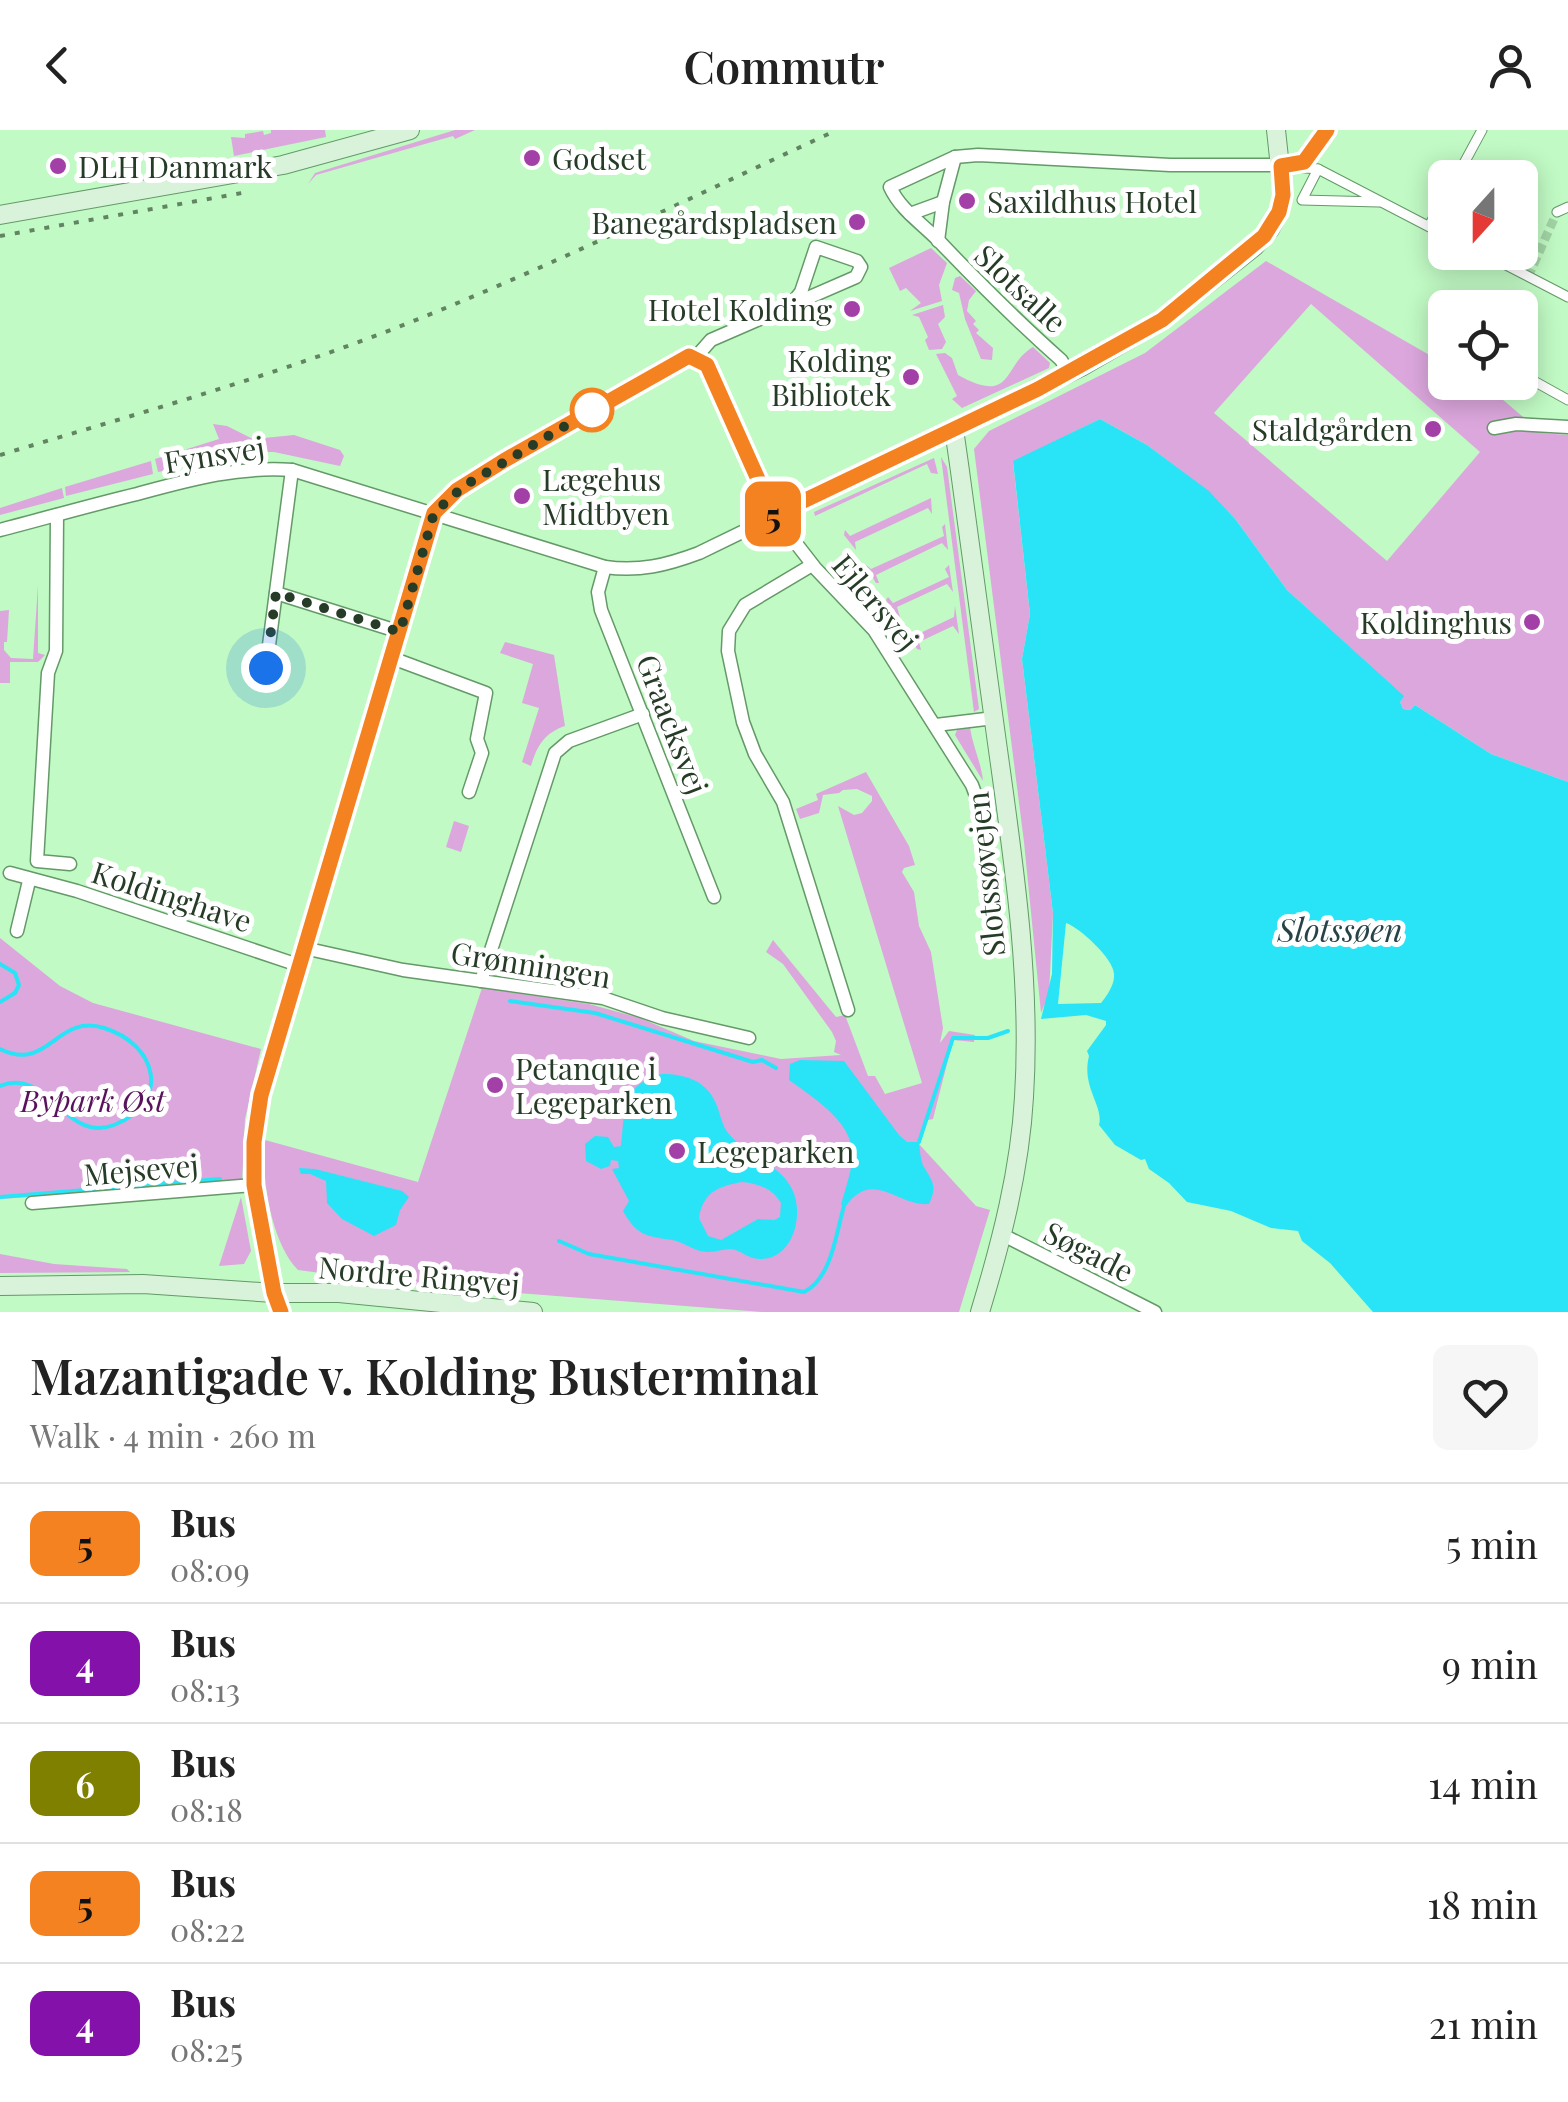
<!DOCTYPE html>
<html lang="en">
<head>
<meta charset="utf-8">
<style>
  :root { --surface:#fff; --page:#f6f6f6; --text:#222; --muted:#767676; --line:#e0e0e0 }
  body { margin:0; font-family:"Playfair Display",serif; background:var(--page); color:var(--text); height:100vh; display:flex; flex-direction:column; font-size:38px; white-space:nowrap }
  * { box-sizing:border-box; margin:0 }
  p { font-size:32px; color:var(--muted) }
  .icon { flex:none; width:55px; height:55px; fill:none; stroke:currentColor; stroke-width:2; stroke-linecap:round; stroke-linejoin:round }
  .map { position:relative; height:1182px; overflow:hidden }
  .panel { display:flex; flex-direction:column; background:var(--surface); flex:1 }
  .panel>* { flex:none }
  .badge { padding:0 20px; border-radius:15px; font-size:35px; line-height:65px }
  .needle { width:65px; rotate:201deg }
  .buttons { position:absolute; left:1428px; top:30px; display:grid; gap:20px }
  .buttons a { display:grid; place-items:center; width:110px; height:110px; border-radius:15px; background:var(--surface); box-shadow:0 5px 25px #0003; font-size:50px }
  .you { position:absolute; width:50px; height:50px; margin:-25px; border:8px solid #fff; border-radius:50%; background:#1a73e8; box-shadow:0 0 0 15px #1a73e833 }
  .map>.badge { position:absolute; translate:-50% -50%; box-shadow:0 0 0 5px #fff }
  .round { display:grid; place-items:center; flex:none; width:105px; height:105px; border-radius:15px; background:var(--page) }
  .summary { display:flex; align-items:center; justify-content:space-between; height:170px; padding:0 30px }
  h1 { font-size:48px; font-weight:600; line-height:75px }
  ul { padding:0; list-style:none }
  li { display:flex; align-items:center; gap:30px; height:120px; padding:0 30px; border-top:2px solid var(--line) }
  li div { flex:1 }
  li b { display:block; font-size:38px }
  li em { font-style:normal }
  li .badge { min-width:110px; font-weight:700; text-align:center }
  header { display:flex; justify-content:space-between; align-items:center; height:130px; padding:0 30px; background:var(--surface); font-size:45px; font-weight:600 }
  .map>svg:first-child { display:block }
  .green { fill:#dca7dd; fill-rule:evenodd }
  .water { fill:#29e4f7; fill-rule:evenodd }
  .lines { fill:none; stroke-linecap:round; stroke-linejoin:round }
  .stream { stroke:#29e4f7; stroke-width:4 }
  .pedestrian-tunnel { stroke:#a2d4a5; stroke-width:9; stroke-dasharray:9 4.5; stroke-linecap:butt }
  .pedestrian-casing { stroke:#649968; stroke-width:11 }
  .minor-casing { stroke:#649968; stroke-width:15 }
  .tertiary-casing { stroke:#649968; stroke-width:18 }
  .secondary-casing { stroke:#649968; stroke-width:20 }
  .pedestrian { stroke:#fff; stroke-width:9 }
  .minor { stroke:#fff; stroke-width:12 }
  .tertiary { stroke:#fff; stroke-width:15 }
  .secondary { stroke:#d9f3db; stroke-width:18 }
  .rail { stroke:#618462; stroke-width:4; stroke-dasharray:5 10; stroke-linecap:butt }
  .line-casing { stroke:#fff; stroke-width:22 }
  .line { stroke:#f58220; stroke-width:15 }
  .walk { stroke:#263c27; stroke-width:10; stroke-dasharray:0 18 }
  .poi-dot { fill:#a340a7; stroke:#fff; stroke-width:4 }
  .stop-dot { fill:#fff; stroke:#f58220; stroke-width:5 }
  .labels { text-anchor:middle; dominant-baseline:central; stroke-width:10; stroke-linejoin:round; paint-order:stroke }
  .poi-label { font-size:30px; fill:#263c27; stroke:#fff; text-anchor:start }
  .street-label { font-size:30px; fill:#263c27; stroke:#fff }
  .park-label { font-size:30px; font-style:italic; fill:#58135c; stroke:#fff }
  .water-label { font-size:32px; font-style:italic; fill:#284347; stroke:#fff }
</style>
</head>
<body>
<header><svg class="icon" aria-label="back" viewBox="0 0 24 24"><path d="M15 5l-7 7 7 7"/></svg>Commutr<svg class="icon" aria-label="person" viewBox="0 0 24 24"><circle cx="12" cy="8" r="4"/><path d="M4 21q1-7 8-7t8 7"/></svg></header>
<div class="map">
<svg width="1568" height="1182" viewBox="0 0 1568 1182">
  <rect width="100%" height="100%" fill="#c1fac4"/>
  <!-- green -->
  <g class="green">
    <polygon points="271,0 325,0 326,7 234,26 231,7 245,8 245,4 263,1 264,5 271,3"/>
    <polygon points="455,0 475,0 455,9 453,6 316,45 308,54 315,43"/>
    <polygon points="931,118 947,133 939,155 942,171 910,181 921,173 906,158 900,161 889,138"/>
    <path d="M1266,131L1445,234V252L1477,253L1495,263L1542,303L1568,305V652L1491,624L1415,575L1410,580L1403,579L1400,572L1403,566L1287,460L1236,390L1208,361L1147,315L1100,289L1013,332L1030,484L1022,529L1053,783L1049,864L1041,883L1024,712L974,319L989,301L1145,223ZM1311,174L1480,322L1387,431L1214,283Z"/>
    <polygon points="960,146 976,161 969,170 967,181 976,191 973,194 979,200 976,203 993,218 992,230 981,229 965,189 959,163 952,160 955,148"/>
    <polygon points="943,175 945,187 938,194 946,212 942,219 929,220 925,210 928,207 919,187 912,185"/>
    <path d="M1033,217L1050,233L1049,238L962,278L952,269L957,266L936,224L945,223L952,228L958,245C1014,276 1002,235 1033,217Z"/>
    <polygon points="213,294 227,296 253,309 294,305 340,320 344,326 340,336 274,322 251,322 158,342 155,329 219,309"/>
    <polygon points="941,327 947,337 979,579 974,582"/>
    <polygon points="934,328 938,344 931,343 927,334 815,386 814,382"/>
    <polygon points="151,331 153,344 66,366 65,357"/>
    <polygon points="62,358 64,368 0,385 0,378"/>
    <polygon points="931,368 932,384 928,378 855,412 856,420 844,405 845,400 850,406"/>
    <polygon points="945,394 948,420 942,413 876,445 879,453 876,453 865,434 871,439 944,406 942,397"/>
    <polygon points="949,435 953,462 947,454 897,477 900,487 897,486 886,470 888,467 893,473 949,447 945,439"/>
    <polygon points="38,455 38,523 45,525 38,532 10,532 10,553 0,553 0,481 9,480 7,512 4,512 4,520 11,528 33,529"/>
    <polygon points="955,476 959,504 953,496 919,512 921,520 917,519 908,499 914,506 954,487"/>
    <path d="M505,512L554,525L565,596C544,603 537,616 531,636L522,632L539,578L522,573L533,534L500,523Z"/>
    <path d="M970,598C973,617 981,632 983,651L955,605L957,600Z"/>
    <path d="M866,642L909,716L915,735L904,738L902,742L914,762L919,796L931,822L943,898L940,913L949,901L975,905L974,912L953,910L933,989L928,990L918,1013L976,1076L990,1080L959,1182H762L414,1155L298,1140C271,1112 261,1048 265,1010L418,1052L482,858L589,874L640,888L694,911L781,929L841,925L834,922L836,911L832,902L783,834L766,822L773,810L836,887L845,885L868,946H875L885,964L922,953L838,676L854,685L862,683L872,671V666L857,659L843,660L839,663L823,665L819,683L800,689L796,679L818,670L816,664Z"/>
    <polygon points="454,691 469,696 461,722 446,717"/>
    <polygon points="0,808 60,856 93,873 261,919 245,989 242,1053 0,1069"/>
    <polygon points="241,1067 251,1121 244,1134 219,1136"/>
    <polygon points="0,1124 54,1134 127,1139 130,1142 0,1143"/>
  </g>
  <!-- water -->
  <g class="water">
    <path d="M1100,289L1147,315L1209,361L1236,390L1287,460L1404,566L1400,572L1403,579L1410,580L1415,575L1491,624L1568,652V1182H1373L1330,1133L1302,1111L1298,1101L1271,1098L1231,1081L1187,1072L1169,1053L1149,1039L1145,1029L1141,1030L1115,1015L1099,995C1104,976 1081,957 1089,926L1087,921L1106,895V891L1086,885L1041,889L1052,844L1053,783L1022,529L1030,484L1013,331ZM1066,793C1079,797 1114,829 1114,844C1115,854 1107,866 1101,873L1058,874Z"/>
    <path d="M800,930L844,931L899,1005L907,1012H919C920,1019 920,1030 924,1037C932,1051 938,1056 929,1074C898,1077 873,1038 846,1076L841,1075C845,1058 854,1037 852,1020C849,989 812,967 789,950L790,934Z"/>
    <path d="M662,944C686,944 708,951 717,976C721,986 722,996 729,1004C746,1025 780,1034 792,1059C805,1084 793,1131 759,1129C748,1129 741,1120 731,1119C723,1119 716,1122 708,1122C695,1122 684,1112 672,1110C646,1106 637,1106 623,1081L629,1071L612,1039L619,1038L618,1031L611,1030L610,1036L601,1039L586,1031L585,1014L595,1006L608,1007L614,1017L621,1016C626,980 618,957 662,944ZM742,1052C759,1054 772,1058 781,1073L780,1087L774,1090L758,1089L721,1110L708,1106L699,1088C703,1062 719,1056 742,1052Z"/>
    <polygon points="299,1038 315,1039 402,1061 409,1067 400,1080 396,1095 374,1106 342,1089 327,1073 326,1051 310,1044 301,1044"/>
  </g>
  <g class="lines">
    <!-- stream -->
    <g class="stream">
      <polyline points="0,834 15,843 19,855 15,863 0,872"/>
      <polyline points="510,871 595,883 753,932 762,930 776,938"/>
      <path d="M0,919C49,943 56,883 104,898C157,914 172,972 114,995C65,1014 48,936 0,956"/>
      <polyline points="919,1012 953,908 988,908 1008,901"/>
      <polyline points="0,1067 220,1049"/>
      <path d="M559,1111L589,1124L804,1162C832,1148 836,1103 844,1076"/>
    </g>
    <!-- pedestrian-tunnel -->
    <polyline class="pedestrian-tunnel" points="1528,147 1557,82"/>
    <!-- pedestrian casing -->
    <g class="pedestrian-casing">
      <g id="pedestrian">
        <polyline points="1294,37 1318,39 1445,105"/>
        <polyline points="1318,39 1302,70 1379,72"/>
        <polyline points="1456,48 1482,0"/>
        <polyline points="1557,82 1568,77"/>
        <polyline points="1429,96 1445,67"/>
        <polyline points="1481,122 1568,167"/>
        <polyline points="1520,230 1527,234 1523,245 1568,270"/>
      </g>
    </g>
    <!-- minor casing -->
    <g class="minor-casing">
      <g id="minor">
        <polyline points="910,84 943,72"/>
        <polyline points="938,111 943,72 955,27"/>
        <path d="M696,227L707,235L774,385L816,439L874,500L972,655C983,681 988,705 986,734"/>
        <path d="M1069,243L1061,230C1017,191 977,151 937,109C920,92 900,79 890,57L955,27L978,25L1170,35H1294L1304,31L1327,0"/>
        <polyline points="1494,298 1516,294 1568,297"/>
        <polyline points="57,385 56,521 48,543 37,731 70,734"/>
        <path d="M0,400C46,388 91,375 137,364C189,350 238,336 292,340L605,437C639,442 667,435 699,423L954,299"/>
        <polyline points="812,435 745,475 729,501 728,521 743,592 755,624 783,672 848,880"/>
        <polyline points="605,437 598,462 601,480 714,767"/>
        <polyline points="276,463 400,502"/>
        <polyline points="392,528 486,563 477,609 482,623 469,662"/>
        <polyline points="266,538 292,340"/>
        <polyline points="936,595 994,588"/>
        <polyline points="10,743 77,761 298,835"/>
        <polyline points="17,801 29,751"/>
        <polyline points="304,818 403,840 603,868 662,888 749,908"/>
        <polyline points="481,851 555,623 569,611 643,584"/>
        <polyline points="32,1073 253,1055"/>
        <polyline points="1001,1104 1155,1182"/>
        <polyline points="274,1163 253,1055 254,1012 261,965 434,383 457,360 505,330 683,227 696,227 711,210 856,147 861,137 857,131 816,117 801,162 793,172"/>
      </g>
    </g>
    <!-- tertiary casing -->
    <g class="tertiary-casing">
      <polyline id="tertiary" points="274,1163 280,1182"/>
    </g>
    <!-- secondary casing -->
    <g class="secondary-casing">
      <g id="secondary">
        <polyline points="0,85 283,35 410,0"/>
        <polyline points="0,1156 143,1154 274,1163 339,1163 533,1182"/>
        <path d="M980,1182C1001,1113 1020,1040 1024,967C1032,841 1011,716 994,591C981,493 968,396 954,299L1081,237L1162,190L1254,117L1270,99L1279,82L1283,65L1276,0"/>
      </g>
    </g>
    <!-- pedestrian -->
    <use href="#pedestrian" class="pedestrian"/>
    <!-- minor -->
    <use href="#minor" class="minor"/>
    <!-- tertiary -->
    <use href="#tertiary" class="tertiary"/>
    <!-- secondary -->
    <use href="#secondary" class="secondary"/>
    <!-- rail -->
    <g class="rail">
      <polyline points="0,106 242,63"/>
      <path d="M0,325C136,284 274,246 406,194C552,136 694,66 837,0"/>
    </g>
  </g>
  <g class="lines">
    <!-- line casing -->
    <g class="line-casing">
      <polyline id="line" points="281,1182 274,1163 254,1055 254,1012 261,965 434,383 457,360 505,330 689,226 707,235 774,385 1038,259 1162,190 1264,106 1279,82 1283,65 1281,36 1304,32 1327,0"/>
    </g>
    <!-- line -->
    <use href="#line" class="line"/>
    <!-- walk -->
    <polyline class="walk" points="266,538 276,463 400,502 434,383 464,356 592,280"/>
  </g>
  <!-- markers -->
  <g class="poi-dot">
    <circle cx="532" cy="28" r="10"/>
    <circle cx="58" cy="36" r="10"/>
    <circle cx="967" cy="71" r="10"/>
    <circle cx="857" cy="92" r="10"/>
    <circle cx="852" cy="179" r="10"/>
    <circle cx="911" cy="247" r="10"/>
    <circle cx="1433" cy="299" r="10"/>
    <circle cx="522" cy="366" r="10"/>
    <circle cx="1532" cy="492" r="10"/>
    <circle cx="495" cy="955" r="10"/>
    <circle cx="677" cy="1021" r="10"/>
  </g>
  <circle class="stop-dot" cx="592" cy="280" r="20"/>
  <g class="labels">
    <!-- poi labels -->
    <g class="poi-label">
      <text x="552" y="28">Godset</text>
      <text x="78" y="36">DLH Danmark</text>
      <text x="987" y="71">Saxildhus Hotel</text>
      <text x="837" y="92" text-anchor="end">Banegårdspladsen</text>
      <text x="832" y="179" text-anchor="end">Hotel Kolding</text>
      <text x="891" y="230" text-anchor="end">Kolding<tspan x="891" dy="34">Bibliotek</tspan></text>
      <text x="1413" y="299" text-anchor="end">Staldgården</text>
      <text x="542" y="349">Lægehus<tspan x="542" dy="34">Midtbyen</tspan></text>
      <text x="1512" y="492" text-anchor="end">Koldinghus</text>
      <text x="515" y="938">Petanque i<tspan x="515" dy="34">Legeparken</tspan></text>
      <text x="697" y="1021">Legeparken</text>
    </g>
    <!-- street labels -->
    <g class="street-label">
      <text transform="translate(1021 158) rotate(43)">Slotsalle</text>
      <text transform="translate(214 324) rotate(-9)">Fynsvej</text>
      <text transform="translate(876 472) rotate(50)">Ejlersvej</text>
      <text transform="translate(673 594) rotate(69)">Graacksvej</text>
      <text transform="translate(985 744) rotate(-96)">Slotssøvejen</text>
      <text transform="translate(172 766) rotate(18)">Koldinghave</text>
      <text transform="translate(531 834) rotate(9)">Grønningen</text>
      <text transform="translate(141 1039) rotate(-5)">Mejsevej</text>
      <text transform="translate(1089 1121) rotate(27)">Søgade</text>
      <text transform="translate(419 1145) rotate(5)">Nordre Ringvej</text>
    </g>
    <!-- park labels -->
    <g class="park-label">
      <text x="93" y="970">Bypark Øst</text>
    </g>
    <!-- water labels -->
    <g class="water-label">
      <text x="1340" y="798">Slotssøen</text>
    </g>
  </g>
</svg>
<div class="buttons">
<a><svg class="needle" viewBox="-14 -14 28 28"><path d="M0-13l5 13h-10z" fill="#e53935"/><path d="M0 13l5-13h-10z" fill="#767676"/></svg></a>
<a><svg class="icon" aria-label="locate" viewBox="0 0 24 24"><circle cx="12" cy="12" r="6"/><path d="M12 2v4M12 18v4M2 12h4M18 12h4"/></svg></a>
</div>
<div class="you" style="left:266px;top:538px"></div>
<b class="badge" style="left:773px;top:384px;background:#f58220;color:#111">5</b>
</div>
<section class="panel">
<div class="summary"><div><h1>Mazantigade v. Kolding Busterminal</h1><p>Walk · 4 min · 260 m</p></div><a class="round"><svg class="icon" aria-label="heart" viewBox="0 0 24 24"><path d="M12 20l-8-8c-3-5 5-10 8-4 3-6 11-1 8 4z"/></svg></a></div>
<ul>
<li><span class="badge" style="background:#f58220;color:#111">5</span><div><b>Bus</b><p>08:09</p></div><em>5 min</em></li>
<li><span class="badge" style="background:#8311aa;color:#fff">4</span><div><b>Bus</b><p>08:13</p></div><em>9 min</em></li>
<li><span class="badge" style="background:#808000;color:#fff">6</span><div><b>Bus</b><p>08:18</p></div><em>14 min</em></li>
<li><span class="badge" style="background:#f58220;color:#111">5</span><div><b>Bus</b><p>08:22</p></div><em>18 min</em></li>
<li><span class="badge" style="background:#8311aa;color:#fff">4</span><div><b>Bus</b><p>08:25</p></div><em>21 min</em></li>
</ul>
</section>
</body>
</html>
